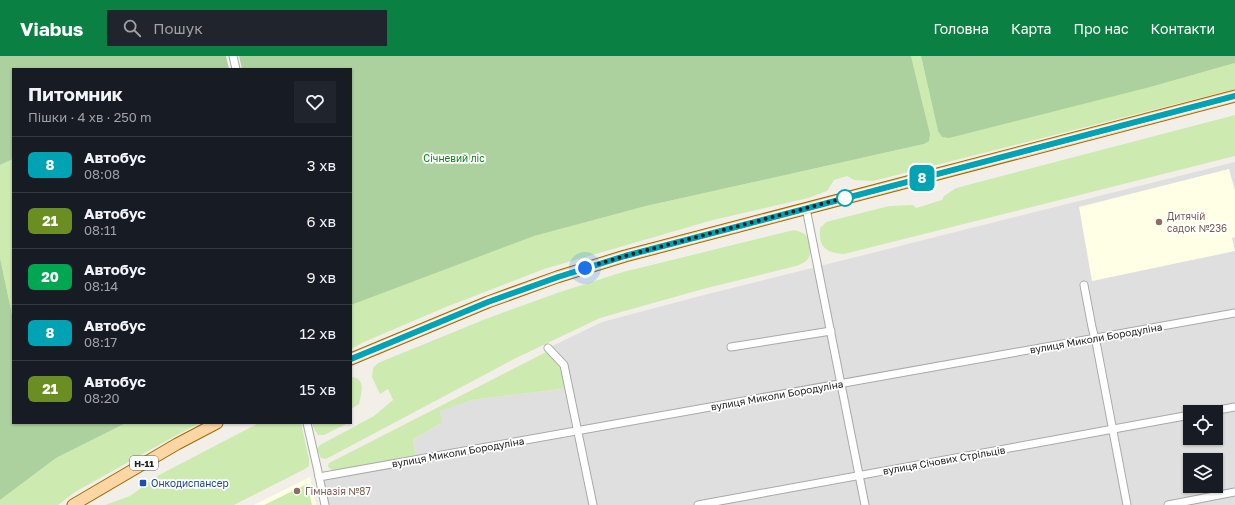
<!DOCTYPE html>
<html lang="uk">
<head>
<meta charset="utf-8">
<style>
  :root { --surface:#171b24; --page:#20242c; --text:#f1f3f6; --muted:#9ea1a6; --line:#363941; --accent:#0b8043 }
  body { margin:0; font-family:"Golos Text",sans-serif; background:var(--page); color:var(--text); height:100vh; display:flex; flex-direction:column; font-size:15px; white-space:nowrap }
  * { box-sizing:border-box; margin:0 }
  p { font-size:13px; color:var(--muted) }
  .icon { flex:none; width:22px; height:22px; fill:none; stroke:currentColor; stroke-width:2; stroke-linecap:round; stroke-linejoin:round }
  .map { position:relative; flex:1; overflow:hidden }
  .panel { position:absolute; left:12px; top:12px; width:340px; height:356px; display:flex; flex-direction:column; background:var(--surface); border-radius:0px; box-shadow:0 1px 3px #0004 }
  .panel>* { flex:none }
  .badge { padding:0 8px; border-radius:6px; font-size:14px; line-height:26px }
  .tools { position:absolute; left:1183px; top:349px; display:grid; gap:8px }
  .tools a { display:grid; place-items:center; width:40px; height:40px; border-radius:0px; background:var(--surface); box-shadow:0 1px 3px #0004; font-size:20px }
  .you { position:absolute; width:20px; height:20px; margin:-10px; border:3px solid #fff; border-radius:50%; background:#1a73e8; box-shadow:0 0 0 6px #1a73e833 }
  .map>.badge { position:absolute; translate:-50% -50%; box-shadow:0 0 0 2px #fff }
  .round { display:grid; place-items:center; flex:none; width:42px; height:42px; border-radius:0px; background:var(--page) }
  .summary { display:flex; align-items:center; justify-content:space-between; height:68px; padding:0 16px }
  h1 { font-size:19px; font-weight:700; line-height:30px }
  ul { padding:0; list-style:none }
  li { display:flex; align-items:center; gap:12px; height:56px; padding:0 16px; border-top:1px solid var(--line) }
  li div { flex:1 }
  li b { display:block; font-size:15px }
  li em { font-style:normal }
  li .badge { min-width:44px; font-weight:700; text-align:center }
  header { display:flex; align-items:center; gap:24px; box-sizing:border-box; height:56px; padding:0 20px; background:var(--accent); color:#fff }
  header strong { font-size:19px }
  nav { display:flex; gap:22px; margin-inline-start:auto; font-size:14px }
  .search { width:280px; height:36px; background:var(--page); display:flex; align-items:center; gap:10px; box-sizing:border-box; padding:0 14px; border-radius:0px; color:var(--muted); font-size:15px }
  .map>svg:first-child { display:block }
  .residential { fill:#e0dfdf; fill-rule:evenodd }
  .education { fill:#ffffe5 }
  .grass { fill:#cdebb0 }
  .forest { fill:#add19e }
  .lines { fill:none; stroke-linecap:round; stroke-linejoin:round }
  .street-casing { stroke:#a9a9a9; stroke-width:9 }
  .primary-casing { stroke:#a06b00; stroke-width:13 }
  .street { stroke:#fff; stroke-width:7 }
  .primary { stroke:#fcd6a4; stroke-width:11 }
  .line-casing { stroke:#fff; stroke-width:9 }
  .line { stroke:#00a3b4; stroke-width:6 }
  .walk { stroke:#222; stroke-width:4; stroke-dasharray:0 7.2 }
  .stop-dot { fill:#fff; stroke:#00a3b4; stroke-width:2 }
  .education-dot { fill:#8d6e63; stroke:#fff; stroke-width:1.5 }
  .transit-dot { fill:#1a4fb4; stroke:#fff; stroke-width:1.5 }
  .labels { text-anchor:middle; dominant-baseline:central; stroke-width:3.5; stroke-linejoin:round; paint-order:stroke }
  .shield { fill:#fff; stroke:#646464; stroke-width:1 }
  .shield-label { font-size:9px; font-weight:bold; fill:#222 }
  .park-label { font-size:10px; fill:#0c8416; stroke:#fff }
  .education-label { font-size:10px; fill:#785e54; stroke:#fff; text-anchor:start }
  .street-label { font-size:10px; fill:#222; stroke:#fff }
  .transit-label { font-size:10px; fill:#164399; stroke:#fff; text-anchor:start }
</style>
</head>
<body>
<header>
<strong>Viabus</strong>
<div class="search"><svg class="icon" aria-label="search" viewBox="0 0 24 24"><circle cx="10" cy="10" r="6"/><path d="M15 15l6 6"/></svg>Пошук</div>
<nav><a>Головна</a><a>Карта</a><a>Про нас</a><a>Контакти</a></nav>
</header>
<div class="map">
<svg width="1235" height="449" viewBox="0 0 1235 449">
  <rect width="100%" height="100%" fill="#f2efe9"/>
  <!-- residential -->
  <path class="residential" d="M1235,106V449H325L319,421L416,403L413,383L442,367L439,355L472,344L569,332L548,292L602,266L704,239ZM1190,356H1216V382H1190ZM1190,404H1216V430H1190Z"/>
  <!-- education -->
  <g class="education">
    <polygon points="1229,113 1235,135 1235,181 1232,182 1235,195 1092,225 1079,151"/>
    <polygon points="310,421 316,449 254,449"/>
  </g>
  <!-- grass -->
  <g class="grass">
    <polygon points="911,0 921,0 938,75 1154,30 1235,7 1235,33 873,125 854,124 847,120 834,124 827,135 808,142 713,164 544,213 446,251 364,286 351,293 351,249 533,180 646,150 924,88 930,78"/>
    <path d="M1235,59V100L844,198C826,197 818,191 820,172L826,166L889,150L913,149L916,152L942,144L944,140L956,132Z"/>
    <polygon points="13,103 13,263 0,202 0,109"/>
    <path d="M794,174C797,175 801,176 803,177C811,181 813,194 809,201C807,206 801,208 796,210L703,233L600,262L516,302L326,403L321,402L317,393L320,389L374,360L393,344L388,333L380,338L372,321L373,312L378,307L488,262L560,236L623,216Z"/>
    <polygon points="550,294 564,309 569,332 472,344 440,355 442,367 413,383 416,403 337,417 329,412 328,410 329,407"/>
    <path d="M351,321C367,322 361,338 359,348L351,353Z"/>
    <polygon points="126,367 200,367 175,380 75,436 58,449 0,449 0,444 56,402"/>
    <polygon points="259,367 301,367 309,403 309,410 305,413 234,449 105,449 130,440 159,419"/>
    <polygon points="312,367 348,367 324,379 318,379 314,373"/>
    <polygon points="307,428 312,449 264,449"/>
  </g>
  <!-- forest -->
  <g class="forest">
    <polygon points="0,0 226,0 229,13 13,13 13,103 0,109"/>
    <polygon points="239,0 911,0 930,78 929,85 924,88 646,150 534,180 351,249 351,13 242,13"/>
    <polygon points="921,0 1235,0 1235,7 1154,30 949,82 942,81 938,75"/>
    <polygon points="0,202 13,263 13,367 126,367 56,402 0,444"/>
  </g>
  <g class="lines">
    <!-- street casing -->
    <g class="street-casing">
      <g id="street">
        <polyline points="233,0 236,13"/>
        <polyline points="806,152 865,449"/>
        <polyline points="1084,229 1092,271 1097,291 1127,449"/>
        <polyline points="731,291 831,275"/>
        <polyline points="548,292 564,309 593,449"/>
        <polyline points="1207,356 1235,351"/>
        <polyline points="307,367 317,411 325,449"/>
        <polyline points="319,421 1235,257"/>
        <polyline points="698,449 1190,359"/>
        <polyline points="1168,449 1235,436"/>
      </g>
    </g>
    <!-- primary casing -->
    <g class="primary-casing">
      <g id="primary">
        <polyline points="351,303 488,246 557,221 625,200 1235,40"/>
        <polyline points="73,449 177,388 217,367"/>
      </g>
    </g>
    <!-- street -->
    <use href="#street" class="street"/>
    <!-- primary -->
    <use href="#primary" class="primary"/>
  </g>
  <g class="lines">
    <!-- line casing -->
    <g class="line-casing">
      <polyline id="line" points="351,303 488,246 558,221 625,200 1235,40"/>
    </g>
    <!-- line -->
    <use href="#line" class="line"/>
    <!-- walk -->
    <polyline class="walk" points="585,212 625,200 852,140 845,142"/>
  </g>
  <!-- markers -->
  <circle class="stop-dot" cx="845" cy="142" r="8"/>
  <g class="education-dot">
    <circle cx="1159" cy="166" r="4"/>
    <circle cx="297" cy="435" r="4"/>
  </g>
  <rect class="transit-dot" x="139" y="423" width="8" height="8" rx="2"/>
  <g class="labels">
    <!-- shield labels -->
    <rect class="shield" x="130" y="400" width="28" height="14" rx="3"/>
    <g class="shield-label">
      <text x="144" y="407">Н-11</text>
    </g>
    <!-- park labels -->
    <g class="park-label">
      <text x="454" y="102">Січневий ліс</text>
    </g>
    <!-- education labels -->
    <g class="education-label">
      <text x="1167" y="160">Дитячій<tspan x="1167" dy="12">садок №236</tspan></text>
      <text x="305" y="435">Гімназія №87</text>
    </g>
    <!-- street labels -->
    <g class="street-label">
      <text transform="translate(1096 282) rotate(-10)">вулиця Миколи Бородуліна</text>
      <text transform="translate(777 339) rotate(-10)">вулиця Миколи Бородуліна</text>
      <text transform="translate(458 396) rotate(-10)">вулиця Миколи Бородуліна</text>
      <text transform="translate(944 404) rotate(-10)">вулиця Січових Стрільців</text>
    </g>
    <!-- transit labels -->
    <g class="transit-label">
      <text x="151" y="427">Онкодиспансер</text>
    </g>
  </g>
</svg>
<div class="tools">
<a><svg class="icon" aria-label="locate" viewBox="0 0 24 24"><circle cx="12" cy="12" r="6"/><path d="M12 2v4M12 18v4M2 12h4M18 12h4"/></svg></a>
<a><svg class="icon" aria-label="layers" viewBox="0 0 24 24"><path d="M12 4l9 5-9 5-9-5zM3 14l9 5 9-5"/></svg></a>
</div>
<div class="you" style="left:585px;top:212px"></div>
<b class="badge" style="left:922px;top:122px;background:#00a3b4;color:#fff">8</b>
<section class="panel">
<div class="summary"><div><h1>Питомник</h1><p>Пішки · 4 хв · 250 m</p></div><a class="round"><svg class="icon" aria-label="heart" viewBox="0 0 24 24"><path d="M12 20l-8-8c-3-5 5-10 8-4 3-6 11-1 8 4z"/></svg></a></div>
<ul>
<li><span class="badge" style="background:#00a3b4;color:#fff">8</span><div><b>Автобус</b><p>08:08</p></div><em>3 хв</em></li>
<li><span class="badge" style="background:#6b8e23;color:#fff">21</span><div><b>Автобус</b><p>08:11</p></div><em>6 хв</em></li>
<li><span class="badge" style="background:#00a651;color:#fff">20</span><div><b>Автобус</b><p>08:14</p></div><em>9 хв</em></li>
<li><span class="badge" style="background:#00a3b4;color:#fff">8</span><div><b>Автобус</b><p>08:17</p></div><em>12 хв</em></li>
<li><span class="badge" style="background:#6b8e23;color:#fff">21</span><div><b>Автобус</b><p>08:20</p></div><em>15 хв</em></li>
</ul>
</section>
</div>
</body>
</html>
